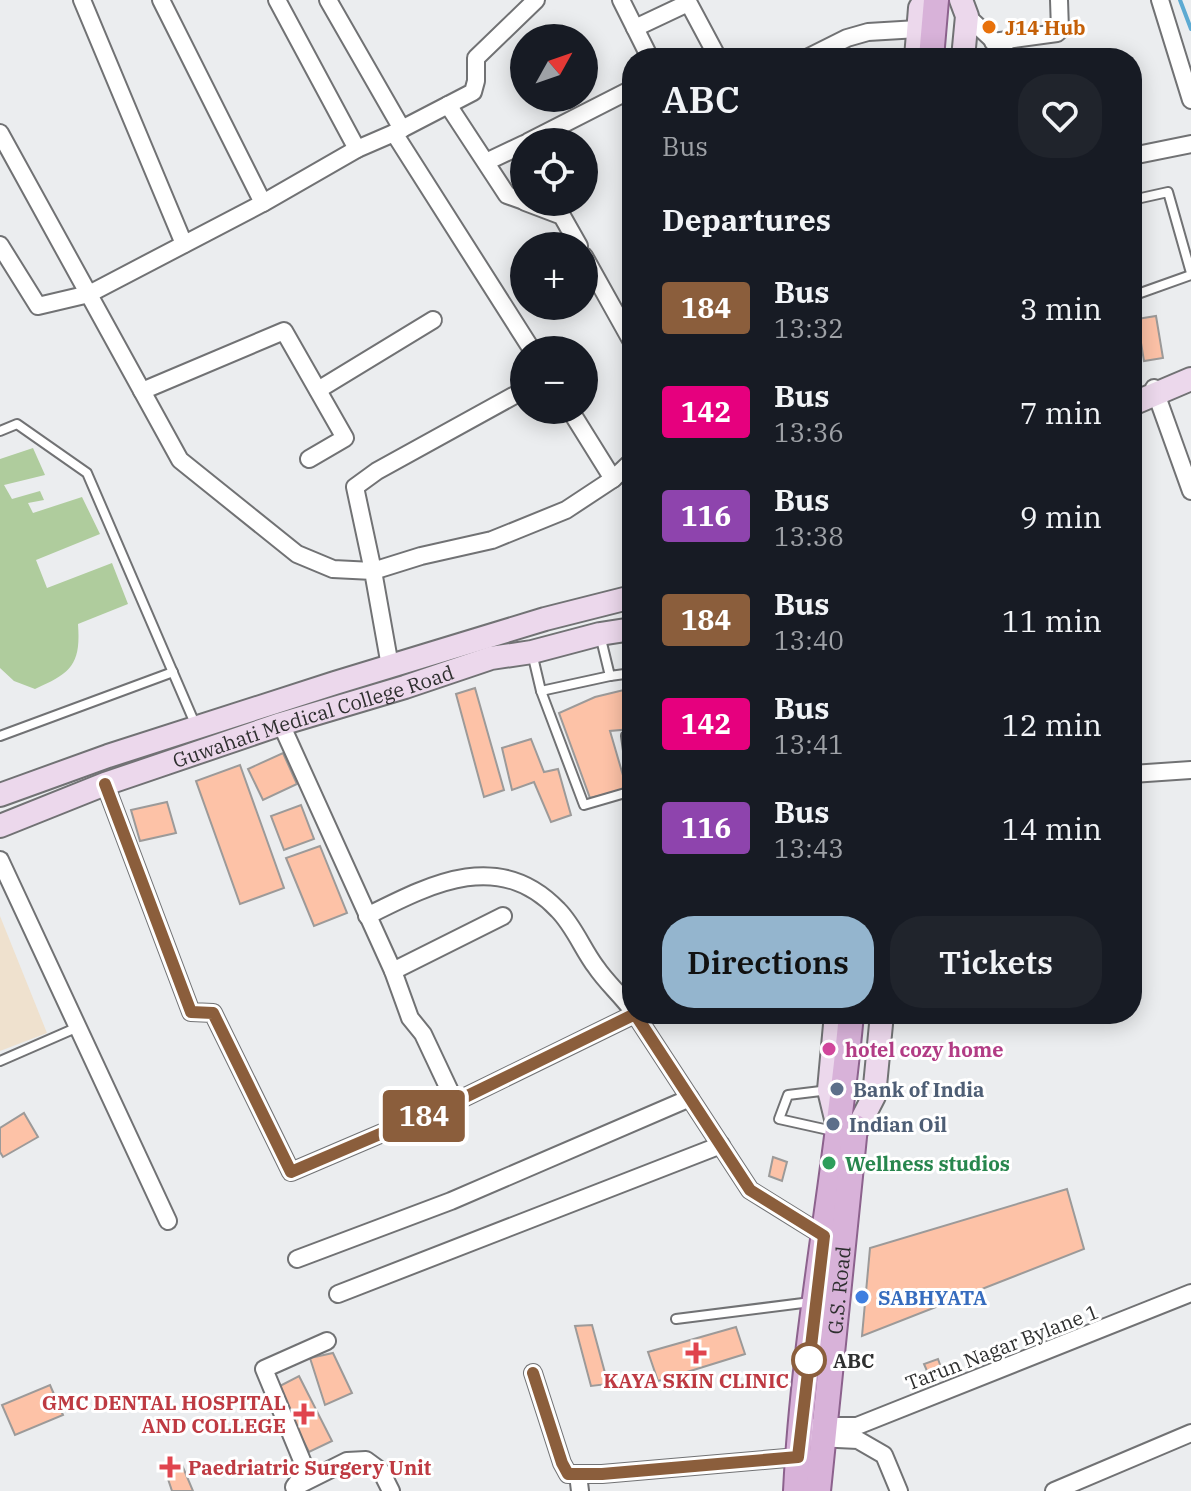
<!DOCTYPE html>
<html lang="en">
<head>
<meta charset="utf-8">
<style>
  :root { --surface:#171b24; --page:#20242c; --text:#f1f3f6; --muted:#9ea1a6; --accent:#94b5ce }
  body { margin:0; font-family:"IBM Plex Serif",serif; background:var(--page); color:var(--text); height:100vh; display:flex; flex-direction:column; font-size:30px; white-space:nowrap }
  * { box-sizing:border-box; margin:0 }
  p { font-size:26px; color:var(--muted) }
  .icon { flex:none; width:44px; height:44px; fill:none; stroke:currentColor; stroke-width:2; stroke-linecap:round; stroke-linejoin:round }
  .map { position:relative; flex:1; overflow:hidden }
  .panel { position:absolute; left:622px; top:48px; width:520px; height:976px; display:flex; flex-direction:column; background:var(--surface); border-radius:32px; box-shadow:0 4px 20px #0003 }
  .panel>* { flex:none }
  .badge { padding:0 16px; border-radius:6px; font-size:28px; line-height:52px }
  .needle { width:52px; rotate:50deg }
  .tools { position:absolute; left:510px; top:24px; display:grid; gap:16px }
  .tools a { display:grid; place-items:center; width:88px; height:88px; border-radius:50%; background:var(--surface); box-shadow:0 4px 20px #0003; font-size:40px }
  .map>.badge { position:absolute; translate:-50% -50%; box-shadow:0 0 0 4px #fff }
  h2 { padding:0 40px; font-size:30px; line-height:72px }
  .round { display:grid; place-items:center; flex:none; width:84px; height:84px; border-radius:32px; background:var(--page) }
  .summary { display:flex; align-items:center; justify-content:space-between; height:136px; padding:0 40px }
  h1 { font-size:38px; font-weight:600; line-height:60px }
  .cta { display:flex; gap:16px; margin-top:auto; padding:16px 40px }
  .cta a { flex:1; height:92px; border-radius:32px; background:var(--accent); color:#111; font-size:32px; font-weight:600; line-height:92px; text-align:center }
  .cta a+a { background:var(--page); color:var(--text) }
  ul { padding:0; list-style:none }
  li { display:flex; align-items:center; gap:24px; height:104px; padding:0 40px }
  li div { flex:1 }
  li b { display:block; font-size:30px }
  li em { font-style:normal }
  li .badge { min-width:88px; font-weight:700; text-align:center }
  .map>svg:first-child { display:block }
  .medical { fill:#efe1ce }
  .green { fill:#afcc9d }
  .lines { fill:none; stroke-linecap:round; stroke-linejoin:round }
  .stream { stroke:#5caad2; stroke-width:4 }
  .building { fill:#fdc2a7; stroke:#9c9a99; stroke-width:2 }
  .service-casing { stroke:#717274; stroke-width:12 }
  .minor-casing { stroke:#717274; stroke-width:20 }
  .secondary-casing { stroke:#717274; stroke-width:26 }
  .primary-casing { stroke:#8c628d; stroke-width:28 }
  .service { stroke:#fff; stroke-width:8 }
  .minor { stroke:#fff; stroke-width:16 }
  .secondary { stroke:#ecd8ec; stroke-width:22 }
  .primary { stroke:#d8b2d9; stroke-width:24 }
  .line-casing { stroke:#fff; stroke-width:18 }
  .line { stroke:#8b5e3c; stroke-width:12 }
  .food-dot { fill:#e8710a; stroke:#fff; stroke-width:3 }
  .hotel-dot { fill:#d1479c; stroke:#fff; stroke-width:3 }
  .service-dot { fill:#5c6f8a; stroke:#fff; stroke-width:3 }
  .leisure-dot { fill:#2e9e5b; stroke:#fff; stroke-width:3 }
  .shop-dot { fill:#3f7fe0; stroke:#fff; stroke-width:3 }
  .health-dot { fill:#e0444e; stroke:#fff; stroke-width:3 }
  .stop-dot { fill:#fff; stroke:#8b5e3c; stroke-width:4 }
  .labels { text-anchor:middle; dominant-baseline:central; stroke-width:6; stroke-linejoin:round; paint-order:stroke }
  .food-label { font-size:20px; font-weight:bold; fill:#c56008; stroke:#fff; text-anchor:start }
  .street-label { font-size:20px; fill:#2e2f2f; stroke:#fff }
  .hotel-label { font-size:20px; font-weight:bold; fill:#b23c85; stroke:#fff; text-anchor:start }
  .service-label { font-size:20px; font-weight:bold; fill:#4e5e75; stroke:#fff; text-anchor:start }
  .leisure-label { font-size:20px; font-weight:bold; fill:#27864d; stroke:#fff; text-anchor:start }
  .shop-label { font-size:20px; font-weight:bold; fill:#366cbe; stroke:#fff; text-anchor:start }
  .stop-label { font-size:20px; font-weight:bold; fill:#2e2f2f; stroke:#fff; text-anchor:start }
  .health-label { font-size:20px; font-weight:bold; fill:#be3a42; stroke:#fff }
</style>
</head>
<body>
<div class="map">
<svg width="1191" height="1491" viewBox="0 0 1191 1491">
  <rect width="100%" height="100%" fill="#ebedef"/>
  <!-- medical -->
  <polygon class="medical" points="0,916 47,1033 0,1051"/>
  <!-- green -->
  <path class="green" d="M33,448L45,475L4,485L12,499L40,491L44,500L28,503L33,513L82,497L100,534L36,560L47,588L112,563L128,604L78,624C81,665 71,673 35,689L14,681L0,668V459Z"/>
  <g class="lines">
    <!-- stream -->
    <polyline class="stream" points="1180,0 1191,29"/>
  </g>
  <!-- building -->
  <g class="building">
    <polygon points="1156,316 1163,358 1144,361 1137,319"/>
    <polygon points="475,688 504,790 484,797 456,694"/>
    <polygon points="632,688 632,729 610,731 627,789 590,798 559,713 595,697"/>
    <polygon points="531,739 544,772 558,769 571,815 551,822 534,782 512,790 502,748"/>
    <polygon points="283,753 297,784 263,800 248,769"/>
    <polygon points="240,765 284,888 240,904 196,781"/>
    <polygon points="167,802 176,833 140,841 131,810"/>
    <polygon points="301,805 314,839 284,850 271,816"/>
    <polygon points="320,846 347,913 314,926 286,858"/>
    <polygon points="24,1113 38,1137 3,1157 0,1152 0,1128"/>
    <polygon points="773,1157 787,1162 782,1181 769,1176"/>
    <polygon points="1067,1189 1084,1249 862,1336 870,1248"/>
    <polygon points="592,1325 608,1384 591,1386 575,1326"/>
    <polygon points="736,1327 745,1354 658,1381 648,1352"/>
    <polygon points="333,1353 352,1393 325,1405 310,1358"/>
    <polygon points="938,1359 943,1373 930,1378 924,1364"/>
    <polygon points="299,1376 332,1441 309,1452 276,1388"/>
    <polygon points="50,1385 63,1415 15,1435 2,1405"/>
    <polygon points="182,1465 193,1491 172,1491 166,1473"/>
  </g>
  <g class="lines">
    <!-- service casing -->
    <g class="service-casing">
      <g id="service">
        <polyline points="1132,200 1168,192 1191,273"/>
        <polyline points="1132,296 1191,275"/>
        <polyline points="0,431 17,424 87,473 196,726"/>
        <polyline points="600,635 610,676 632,673"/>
        <polyline points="532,653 541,691 584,805 632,791"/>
        <polyline points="541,691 610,676"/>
        <polyline points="632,734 626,736 632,780"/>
        <polyline points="0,736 173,672"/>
        <polyline points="0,1061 78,1027"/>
        <polyline points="829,1090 788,1095 779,1119 833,1131"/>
        <polyline points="676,1319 811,1302"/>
      </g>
    </g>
    <!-- minor casing -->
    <g class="minor-casing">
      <g id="minor">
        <polyline points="82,0 184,244"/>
        <polyline points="277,0 357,149 394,133 532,350"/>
        <polyline points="328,0 402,129"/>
        <polyline points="621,0 650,58"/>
        <polyline points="687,0 718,58"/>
        <polyline points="1160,0 1191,100"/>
        <polyline points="967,16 1012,58"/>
        <polyline points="635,28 688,3"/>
        <polyline points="993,42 1057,33 1060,30 1059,0"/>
        <polyline points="807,58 847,38 868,32 918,29"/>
        <polyline points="448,105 507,195 524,201"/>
        <polyline points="0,133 180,460 297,554 333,569 373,571 390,666"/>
        <polyline points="394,133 473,92 476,81 476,58 536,0"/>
        <polyline points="528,142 632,89"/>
        <polyline points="1132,156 1191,144"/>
        <polyline points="486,162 524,144"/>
        <polyline points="525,202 562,216 579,246"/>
        <polyline points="263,203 357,149"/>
        <polyline points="0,245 38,306 89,294 263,203 161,0"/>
        <polyline points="584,256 632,342"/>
        <polyline points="1154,388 1191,491"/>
        <polyline points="318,390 433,320"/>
        <polyline points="524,390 377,471 355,487 373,571 421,556 492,540 566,510 613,479 632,461"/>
        <polyline points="142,391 284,331 345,438 309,459"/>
        <polyline points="570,410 613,479"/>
        <polyline points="281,724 393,971 410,1018 423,1034 455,1102"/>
        <polyline points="1132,774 1191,770"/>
        <polyline points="105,784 191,1012 213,1013 291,1172 455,1102 635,1014"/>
        <polyline points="0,860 168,1221"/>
        <path d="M367,916C431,884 499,848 558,910C574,926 583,950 596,967C606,982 621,995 632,1010"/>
        <polyline points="393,971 503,916"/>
        <polyline points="635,1014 750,1190 824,1236"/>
        <polyline points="297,1259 451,1201 690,1098"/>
        <polyline points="338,1294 721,1145"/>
        <polyline points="533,1373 562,1463 568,1474 602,1474 798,1457"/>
        <polyline points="818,1426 857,1426 1191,1293"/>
        <polyline points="817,1438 858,1440 884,1455 899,1491"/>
        <polyline points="578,1474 580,1491"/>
        <polyline points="294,1487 302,1476 303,1463 264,1369 327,1341"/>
        <polyline points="295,1487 347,1461 366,1460 381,1471 391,1491"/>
        <polyline points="1054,1491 1191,1433"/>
      </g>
    </g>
    <!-- secondary casing -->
    <g class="secondary-casing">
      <g id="secondary">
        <polyline points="961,0 967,16 963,58"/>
        <polyline points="916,58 920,8 925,0"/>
        <polyline points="1132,404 1191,379"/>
        <polyline points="0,795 108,756 335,683 545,619 632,597"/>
        <path id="s1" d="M0,826L105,784L281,724L405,687L491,658L532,652L600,634L632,629"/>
        <polyline points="836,1014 829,1090 837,1123"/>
        <polyline points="854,1135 874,1096 882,1014"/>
      </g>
    </g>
    <!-- primary casing -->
    <g class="primary-casing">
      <g id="primary">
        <polyline points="931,58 936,0"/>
        <path d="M796,1491C804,1331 837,1173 851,1014"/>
        <path id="s2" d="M818,1491L855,1127"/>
      </g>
    </g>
    <!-- service -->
    <use href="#service" class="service"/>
    <!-- minor -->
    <use href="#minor" class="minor"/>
    <!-- secondary -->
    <use href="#secondary" class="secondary"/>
    <!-- primary -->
    <use href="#primary" class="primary"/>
  </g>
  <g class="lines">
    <!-- line casing -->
    <g class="line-casing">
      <polyline id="line" points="105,784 191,1012 213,1013 291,1172 455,1102 635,1014 750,1190 824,1236 798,1457 602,1474 568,1474 562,1463 533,1373"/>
    </g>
    <!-- line -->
    <use href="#line" class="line"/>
  </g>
  <!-- markers -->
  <circle class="food-dot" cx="989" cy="27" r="8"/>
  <circle class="hotel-dot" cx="829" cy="1049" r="8"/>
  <g class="service-dot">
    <circle cx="837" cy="1089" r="8"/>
    <circle cx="833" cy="1124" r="8"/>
  </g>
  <circle class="leisure-dot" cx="829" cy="1163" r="8"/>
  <circle class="shop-dot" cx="862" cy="1297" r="8"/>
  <g class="health-dot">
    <path d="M692 1341h8v8h8v8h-8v8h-8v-8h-8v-8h8z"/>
    <path d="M300 1402h8v8h8v8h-8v8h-8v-8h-8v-8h8z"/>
    <path d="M166 1455h8v8h8v8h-8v8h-8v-8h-8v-8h8z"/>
  </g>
  <circle class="stop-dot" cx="809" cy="1360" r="16"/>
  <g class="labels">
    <!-- food labels -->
    <g class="food-label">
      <text x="1005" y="27">J14 Hub</text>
    </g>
    <!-- street labels -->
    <g class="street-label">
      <text stroke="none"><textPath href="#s1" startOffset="332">Guwahati Medical College Road</textPath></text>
      <text stroke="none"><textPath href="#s2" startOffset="202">G.S. Road</textPath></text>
      <text transform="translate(1002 1347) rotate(-21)">Tarun Nagar Bylane 1</text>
    </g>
    <!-- hotel labels -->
    <g class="hotel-label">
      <text x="845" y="1049">hotel cozy home</text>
    </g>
    <!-- service labels -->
    <g class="service-label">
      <text x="853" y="1089">Bank of India</text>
      <text x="849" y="1124">Indian Oil</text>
    </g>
    <!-- leisure labels -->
    <g class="leisure-label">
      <text x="845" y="1163">Wellness studios</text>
    </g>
    <!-- shop labels -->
    <g class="shop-label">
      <text x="878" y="1297">SABHYATA</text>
    </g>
    <!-- stop labels -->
    <g class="stop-label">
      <text x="833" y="1360">ABC</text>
    </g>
    <!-- health labels -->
    <g class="health-label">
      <text x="696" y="1380">KAYA SKIN CLINIC</text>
      <text x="286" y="1402" text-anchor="end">GMC DENTAL HOSPITAL<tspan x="286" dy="23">AND COLLEGE</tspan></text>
      <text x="188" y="1467" text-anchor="start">Paedriatric Surgery Unit</text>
    </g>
  </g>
</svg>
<div class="tools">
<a><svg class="needle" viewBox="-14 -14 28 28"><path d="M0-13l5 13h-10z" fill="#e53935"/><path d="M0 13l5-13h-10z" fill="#9ea1a6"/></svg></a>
<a><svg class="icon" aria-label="locate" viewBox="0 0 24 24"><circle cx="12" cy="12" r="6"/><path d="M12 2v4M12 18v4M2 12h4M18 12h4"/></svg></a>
<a>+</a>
<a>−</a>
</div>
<b class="badge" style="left:424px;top:1116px;background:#8b5e3c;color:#fff">184</b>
<section class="panel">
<div class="summary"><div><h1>ABC</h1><p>Bus</p></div><a class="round"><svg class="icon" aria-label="heart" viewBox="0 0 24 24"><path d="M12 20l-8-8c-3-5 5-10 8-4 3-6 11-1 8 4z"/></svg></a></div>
<h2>Departures</h2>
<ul>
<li><span class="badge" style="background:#8b5e3c;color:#fff">184</span><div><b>Bus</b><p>13:32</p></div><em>3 min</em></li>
<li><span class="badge" style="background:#e6007e;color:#fff">142</span><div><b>Bus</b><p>13:36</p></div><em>7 min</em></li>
<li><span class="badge" style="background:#8e44ad;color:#fff">116</span><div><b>Bus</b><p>13:38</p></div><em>9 min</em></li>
<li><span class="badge" style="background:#8b5e3c;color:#fff">184</span><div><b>Bus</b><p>13:40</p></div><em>11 min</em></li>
<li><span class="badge" style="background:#e6007e;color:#fff">142</span><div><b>Bus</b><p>13:41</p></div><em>12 min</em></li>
<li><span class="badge" style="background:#8e44ad;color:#fff">116</span><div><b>Bus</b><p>13:43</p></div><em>14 min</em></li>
</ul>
<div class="cta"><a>Directions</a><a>Tickets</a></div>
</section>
</div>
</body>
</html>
